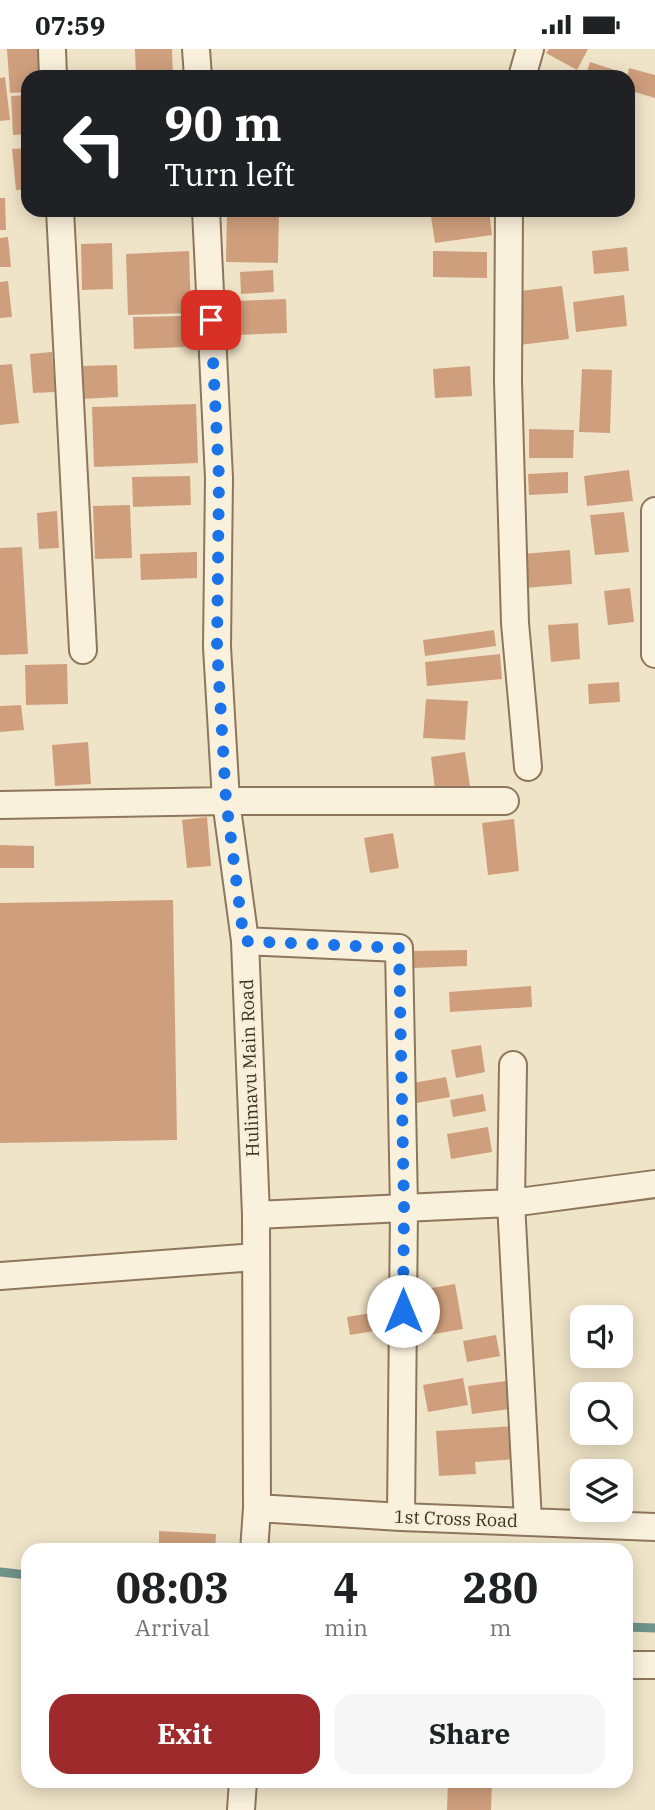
<!DOCTYPE html>
<html lang="en">
<head>
<meta charset="utf-8">
<style>
	:root { --surface:#fff; --page:#f6f6f6; --text:#202124; --muted:#757577; --accent:#9e2a2b }
	body { margin:0; font-family:"IBM Plex Serif",serif; background:var(--page); color:var(--text); height:100vh; display:flex; flex-direction:column; font-size:26px; white-space:nowrap }
	* { box-sizing:border-box; margin:0 }
	p { font-size:23px; color:var(--muted) }
	.icon { flex:none; width:38px; height:38px; fill:none; stroke:currentColor; stroke-width:2; stroke-linecap:round; stroke-linejoin:round }
	.map { position:relative; flex:1; overflow:hidden }
	.panel { position:absolute; left:21px; top:1494px; width:612px; height:245px; display:flex; flex-direction:column; background:var(--surface); border-radius:21px; box-shadow:0 4px 18px #0003 }
	.panel>* { flex:none }
	.banner { position:absolute; left:21px; top:21px; width:614px; height:147px; border-radius:21px; box-shadow:0 4px 18px #0003; background:#202124; color:#fff; overflow:hidden }
	.buttons { position:absolute; left:570px; top:1256px; display:grid; gap:14px }
	.buttons a { display:grid; place-items:center; width:63px; height:63px; border-radius:14px; background:var(--surface); box-shadow:0 4px 18px #0003; font-size:35px }
	.pin { position:absolute; display:grid; place-items:center; width:60px; height:60px; color:#fff; margin:-30px; border-radius:14px; box-shadow:0 4px 10px #0006 }
	.me { position:absolute; width:77px; margin:-38px; rotate:0deg; stroke-linejoin:round; filter:drop-shadow(0 0 5px #0008) }
	.turn { display:flex; align-items:center; gap:24px; height:147px; padding:0 28px; font-size:32px }
	.turn .icon { width:91px; height:91px; stroke-width:2.5 }
	.turn b { display:block; font-size:49px; line-height:60px }
	.eta { display:flex; justify-content:space-evenly; align-items:center; height:119px; text-align:center }
	.eta b { font-size:42px; font-weight:800; line-height:49px }
	.button { display:flex; gap:14px; margin-top:auto; padding:14px 28px }
	.button a { flex:1; height:80px; border-radius:21px; background:var(--accent); color:#fff; font-size:28px; font-weight:800; line-height:80px; text-align:center }
	.button a+a { background:var(--page); color:var(--text) }
	.status { display:flex; justify-content:space-between; align-items:center; height:49px; padding:0 35px; background:var(--surface); direction:ltr }
	.status svg { height:19px; fill:currentColor }
	.map>svg:first-child { display:block }
</style>
</head>
<body>
<div class="status"><b>07:59</b><svg viewBox="0 0 49 12"><path d="M0 12V9h3v3zM5 12V6h3v6zM10 12V3h3v9zM15 12V0h3v12zM26 1h20v11H26zM47 4h2v5h-2z"/></svg></div>
<div class="map">
<svg width="655" height="1761" viewBox="0 0 655 1761">
	<rect width="100%" height="100%" fill="#f0e4c8"/>
	<g fill="none" stroke-linecap="round" stroke-linejoin="round">
		<path stroke="#6f938a" stroke-width="9" d="M 0,1523 L 28,1526
			M 626,1578 L 655,1579"/>
	</g>
	<path fill="#cf9f7d" d="M 7,0 L 41,0 L 43,28 L 28,28 L 28,43 L 10,44 Z
		M 135,0 L 172,0 L 173,28 L 136,28 Z
		M 549,0 L 588,0 L 577,21 L 546,4 Z
		M 590,13 L 621,23 L 620,28 L 585,28 Z
		M 629,19 L 655,26 L 655,49 L 628,41 L 628,28 L 627,28 Z
		M 5,28 L 10,71 L 0,72 L 0,29 Z
		M 28,46 L 28,85 L 13,86 L 11,47 Z
		M 28,99 L 28,140 L 16,141 L 12,100 Z
		M 0,149 L 5,149 L 6,181 L 0,181 Z
		M 227,161 L 279,161 L 278,214 L 226,213 Z
		M 430,161 L 489,161 L 492,186 L 435,194 Z
		M 8,188 L 11,218 L 0,218 L 0,189 Z
		M 112,194 L 113,240 L 82,241 L 81,195 Z
		M 627,198 L 629,222 L 594,225 L 592,202 Z
		M 189,202 L 191,264 L 128,266 L 126,205 Z
		M 433,202 L 487,203 L 487,229 L 433,228 Z
		M 273,221 L 274,243 L 241,245 L 240,223 Z
		M 8,232 L 12,268 L 0,269 L 0,233 Z
		M 562,237 L 569,290 L 519,296 L 512,243 Z
		M 624,246 L 627,277 L 576,283 L 573,253 Z
		M 286,250 L 287,284 L 235,286 L 233,252 Z
		M 184,267 L 185,298 L 134,300 L 133,268 Z
		M 52,303 L 55,343 L 33,344 L 30,305 Z
		M 12,315 L 19,374 L 0,376 L 0,316 Z
		M 117,316 L 118,348 L 82,350 L 80,317 Z
		M 470,317 L 472,347 L 435,349 L 433,320 Z
		M 582,320 L 612,321 L 610,384 L 579,383 Z
		M 196,355 L 198,414 L 94,418 L 92,358 Z
		M 529,380 L 574,381 L 573,409 L 529,409 Z
		M 629,421 L 633,452 L 587,457 L 584,427 Z
		M 568,423 L 568,444 L 529,446 L 528,425 Z
		M 190,427 L 191,456 L 133,458 L 132,428 Z
		M 130,456 L 132,509 L 95,510 L 93,457 Z
		M 57,462 L 59,499 L 39,500 L 37,464 Z
		M 624,463 L 629,503 L 595,506 L 590,466 Z
		M 22,498 L 28,605 L 0,606 L 0,499 Z
		M 570,501 L 572,535 L 525,539 L 522,505 Z
		M 197,503 L 197,529 L 141,531 L 140,505 Z
		M 630,539 L 634,573 L 608,576 L 604,542 Z
		M 578,574 L 580,610 L 551,613 L 548,576 Z
		M 494,581 L 496,597 L 425,607 L 423,591 Z
		M 500,605 L 502,630 L 427,637 L 425,613 Z
		M 67,615 L 68,655 L 26,656 L 25,616 Z
		M 619,633 L 620,653 L 589,655 L 588,635 Z
		M 426,650 L 468,652 L 465,691 L 423,689 Z
		M 21,656 L 24,681 L 0,683 L 0,657 Z
		M 88,693 L 91,735 L 55,737 L 52,696 Z
		M 465,703 L 471,744 L 436,749 L 431,708 Z
		M 207,768 L 211,817 L 187,819 L 182,771 Z
		M 514,770 L 519,822 L 488,826 L 482,774 Z
		M 393,784 L 399,819 L 370,824 L 364,789 Z
		M 0,796 L 34,797 L 34,819 L 0,819 Z
		M 173,851 L 177,1091 L 0,1094 L 0,854 Z
		M 467,901 L 467,917 L 414,919 L 413,902 Z
		M 531,937 L 532,958 L 450,963 L 449,943 Z
		M 481,996 L 485,1023 L 456,1029 L 451,1001 Z
		M 446,1028 L 450,1048 L 411,1055 L 408,1035 Z
		M 483,1045 L 486,1062 L 453,1068 L 450,1051 Z
		M 488,1078 L 492,1103 L 451,1110 L 447,1085 Z
		M 455,1235 L 463,1280 L 428,1286 L 420,1241 Z
		M 377,1263 L 380,1281 L 350,1286 L 347,1268 Z
		M 496,1286 L 500,1307 L 467,1313 L 463,1292 Z
		M 463,1329 L 468,1356 L 428,1363 L 423,1336 Z
		M 506,1332 L 510,1360 L 472,1365 L 468,1337 Z
		M 513,1377 L 515,1410 L 475,1413 L 476,1425 L 439,1427 L 436,1382 Z
		M 159,1482 L 216,1485 L 215,1502 L 159,1502 Z
		M 448,1732 L 492,1732 L 491,1761 L 447,1761 Z"/>
	<g fill="none" stroke-linecap="round" stroke-linejoin="round">
		<defs>
			<path id="minor" d="M 52,0 L 53,28
				M 196,0 L 198,28
				M 522,28 L 530,0
				M 60,161 L 83,601
				M 206,161 L 219,429 L 217,598 L 226,752 L 245,892 L 256,1166 L 257,1459 L 254,1502
				M 509,161 L 508,332 L 515,574 L 528,718
				M 655,462 L 655,605
				M 0,756 L 226,752 L 505,752
				M 245,892 L 399,899 L 404,1159 L 401,1468
				M 513,1016 L 511,1154 L 528,1472
				M 256,1166 L 511,1154 L 655,1135
				M 0,1227 L 256,1208
				M 257,1459 L 401,1468 L 655,1478
				M 626,1616 L 655,1616
				M 241,1761 L 243,1732"/>
		</defs>
		<use href="#minor" stroke="#8d765c" stroke-width="30"/>
		<use href="#minor" stroke="#faf1dc" stroke-width="26"/>
	</g>
	<g fill="none" stroke-linecap="round" stroke-linejoin="round">
		<path stroke="#1a73e8" stroke-width="12" stroke-dasharray="0 21.6" d="M 211,271 L 219,429 L 217,598 L 226,751 L 244,892 L 399,899 L 404,1159 L 403,1262"/>
	</g>
	<g text-anchor="middle" stroke-width="5" stroke-linejoin="round" paint-order="stroke">
		<g font-size="18" fill="#3d2e20" stroke="#f7eed8">
			<text transform="translate(250 1019) rotate(-92)" y="6">Hulimavu Main Road</text>
			<text transform="translate(456 1470) rotate(2)" y="6">1st Cross Road</text>
		</g>
	</g>
</svg>
<div class="buttons">
<a><svg class="icon" aria-label="sound" viewBox="0 0 24 24"><path d="M4 9h4l5-4v14l-5-4H4zM17 9q2 3 0 6"/></svg></a>
<a><svg class="icon" aria-label="search" viewBox="0 0 24 24"><circle cx="10" cy="10" r="6"/><path d="M15 15l6 6"/></svg></a>
<a><svg class="icon" aria-label="layers" viewBox="0 0 24 24"><path d="M12 4l9 5-9 5-9-5zM3 14l9 5 9-5"/></svg></a>
</div>
<div class="pin" style="left:211px;top:271px;background:#d93025"><svg class="icon" aria-label="arrive" viewBox="0 0 24 24"><path d="M6 21V4h12l-3 4 3 4H6"/></svg></div>
<svg class="me" style="left:403px;top:1262px" viewBox="-20 -20 40 40"><circle r="19" fill="#fff"/><path d="M0-13L10 11 0 6-10 11z" fill="#1a73e8"/></svg>
<div class="banner">
<div class="turn"><svg class="icon" aria-label="left" viewBox="0 0 24 24"><path d="M17 20v-9H6M10 6l-5 5 5 5"/></svg><div><b>90 m</b>Turn left</div></div>
</div>
<section class="panel">
<div class="eta">
<div><b>08:03</b><p>Arrival</p></div>
<div><b>4</b><p>min</p></div>
<div><b>280</b><p>m</p></div>
</div>
<div class="button"><a>Exit</a><a>Share</a></div>
</section>
</div>
</body>
</html>
